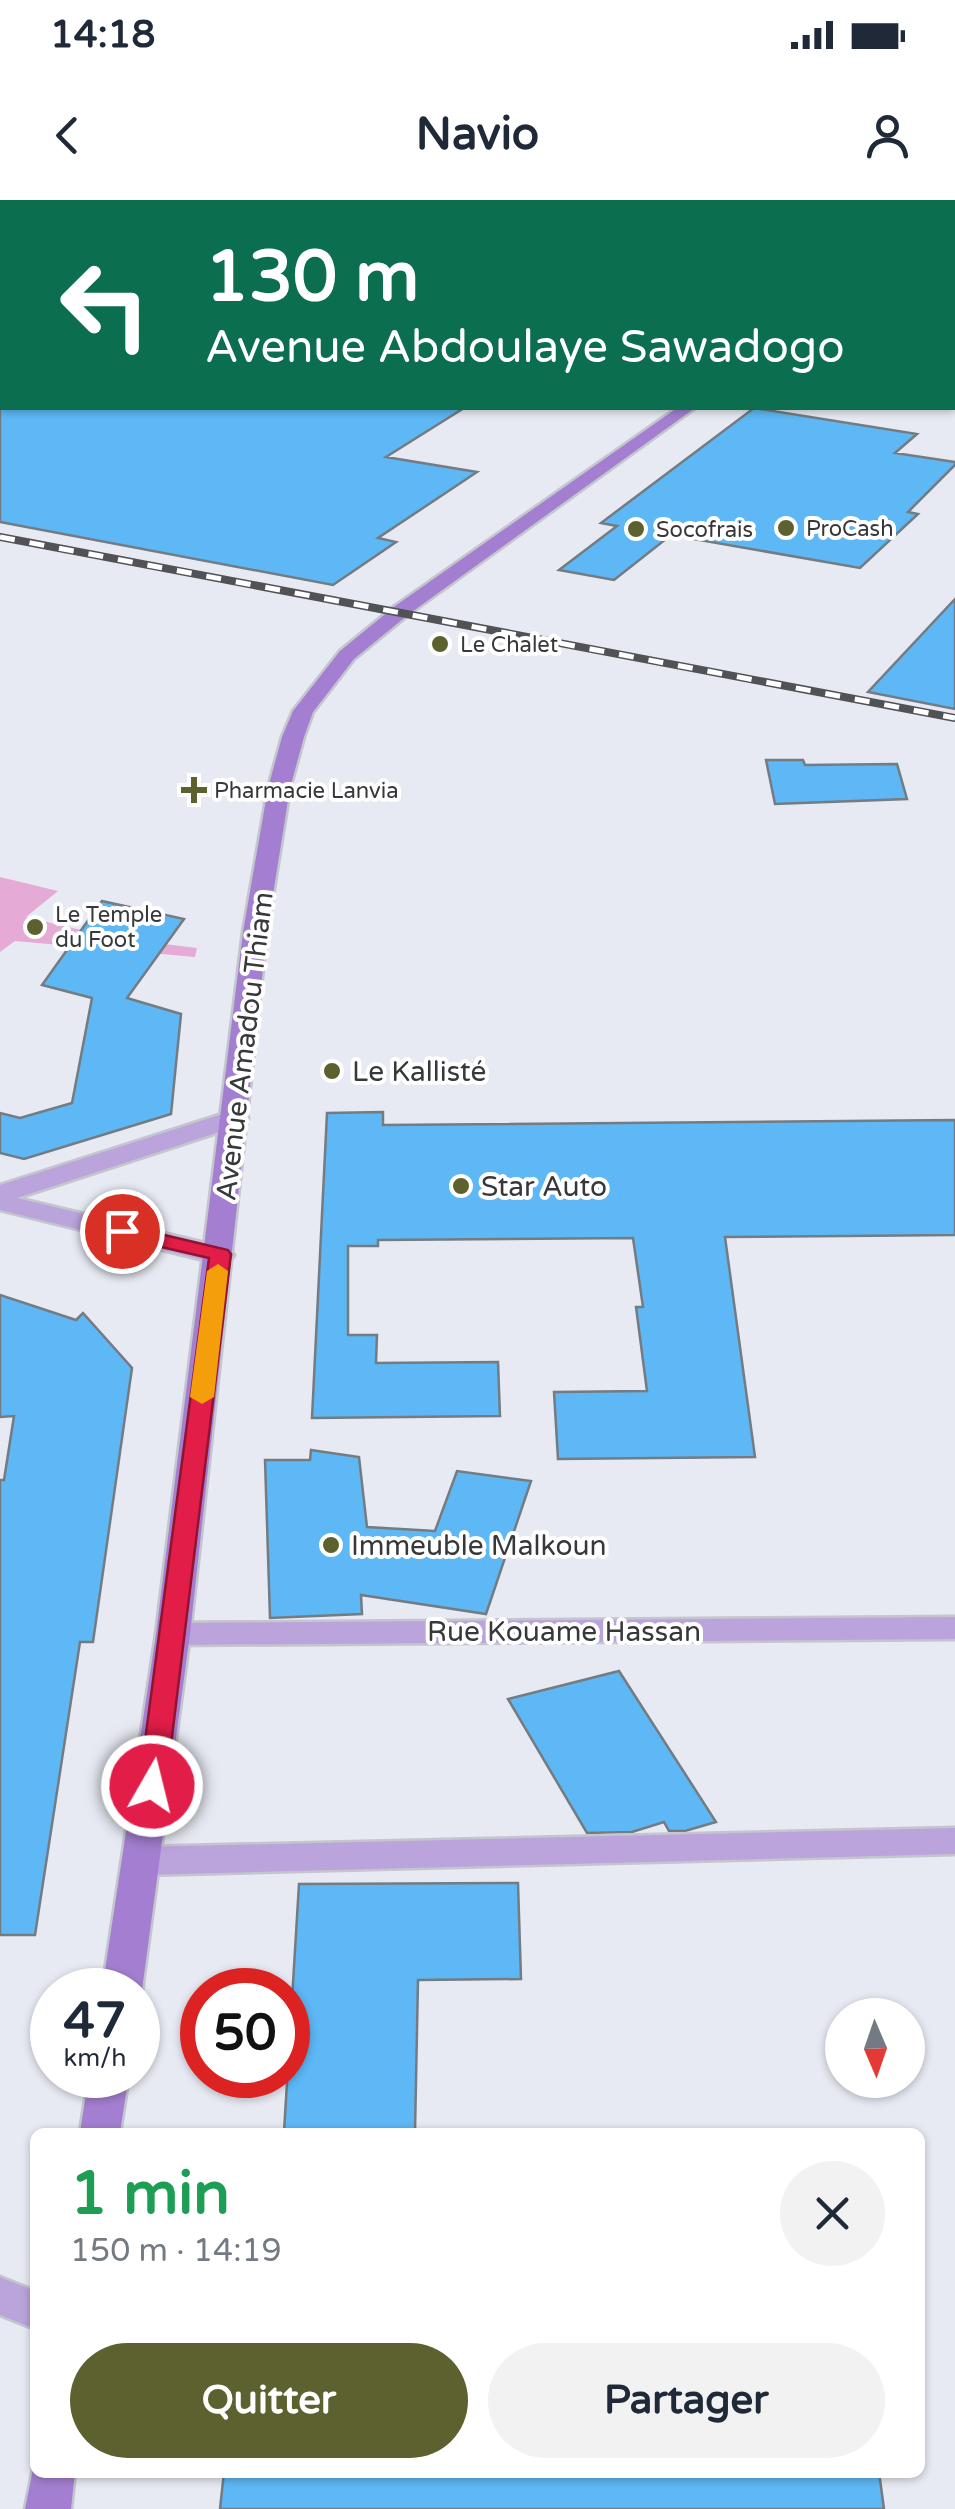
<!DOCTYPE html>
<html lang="fr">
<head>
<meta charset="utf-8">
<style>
	:root { --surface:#fff; --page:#f2f2f3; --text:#1f2937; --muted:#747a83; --accent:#5d612f }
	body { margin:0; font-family:"Varela Round",sans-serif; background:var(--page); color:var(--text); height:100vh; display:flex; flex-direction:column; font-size:38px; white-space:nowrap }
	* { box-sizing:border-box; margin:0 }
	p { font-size:32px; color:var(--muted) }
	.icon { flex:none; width:55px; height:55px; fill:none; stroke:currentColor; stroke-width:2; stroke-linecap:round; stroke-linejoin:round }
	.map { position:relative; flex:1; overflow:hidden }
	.side { position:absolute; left:30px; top:1928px; width:895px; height:350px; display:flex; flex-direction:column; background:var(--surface); border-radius:15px; box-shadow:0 2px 8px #0004 }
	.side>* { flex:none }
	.guide { position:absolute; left:0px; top:0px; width:955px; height:210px; box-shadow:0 2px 8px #0004; background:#0b6e4f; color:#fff; overflow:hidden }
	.needle { width:65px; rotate:178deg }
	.buttons { position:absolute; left:825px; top:1798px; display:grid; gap:20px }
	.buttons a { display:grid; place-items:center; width:100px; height:100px; border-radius:50%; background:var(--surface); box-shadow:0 2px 8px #0004; font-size:50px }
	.speed { position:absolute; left:30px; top:1768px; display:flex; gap:20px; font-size:50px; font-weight:700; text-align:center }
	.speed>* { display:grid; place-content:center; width:130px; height:130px; border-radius:50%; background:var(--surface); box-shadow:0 2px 8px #0004; line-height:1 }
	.speed small { font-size:25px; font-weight:400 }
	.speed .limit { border:15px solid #d22; background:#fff; color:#111 }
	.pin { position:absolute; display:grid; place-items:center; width:85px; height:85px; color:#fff; margin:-42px; border:5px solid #fff; border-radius:50%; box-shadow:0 2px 10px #0007 }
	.me { position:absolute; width:110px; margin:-55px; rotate:8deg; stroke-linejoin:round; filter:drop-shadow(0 0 8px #0008) }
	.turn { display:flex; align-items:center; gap:35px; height:210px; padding:0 40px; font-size:45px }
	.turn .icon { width:130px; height:130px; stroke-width:2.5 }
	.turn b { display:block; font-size:70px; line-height:85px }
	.round { display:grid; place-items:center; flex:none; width:105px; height:105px; border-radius:52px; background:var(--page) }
	.overview { display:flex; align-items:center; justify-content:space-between; height:170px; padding:0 40px }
	h1 { font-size:60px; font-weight:800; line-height:75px; color:#1e9e55 }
	.button { display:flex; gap:20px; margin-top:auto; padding:20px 40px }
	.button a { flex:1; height:115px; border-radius:60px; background:var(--accent); color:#fff; font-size:40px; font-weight:800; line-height:115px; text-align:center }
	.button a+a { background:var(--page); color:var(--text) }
	.status { display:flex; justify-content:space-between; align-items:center; height:70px; padding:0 50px; background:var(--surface); direction:ltr }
	.status svg { height:28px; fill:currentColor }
	header { display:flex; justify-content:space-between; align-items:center; height:130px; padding:0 40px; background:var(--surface); font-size:45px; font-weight:800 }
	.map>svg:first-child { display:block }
</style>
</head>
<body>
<div class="status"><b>14:18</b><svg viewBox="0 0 49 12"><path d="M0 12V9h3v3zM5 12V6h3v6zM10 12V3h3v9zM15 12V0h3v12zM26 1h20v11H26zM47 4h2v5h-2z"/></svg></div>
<header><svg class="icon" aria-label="back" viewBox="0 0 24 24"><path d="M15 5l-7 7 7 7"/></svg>Navio<svg class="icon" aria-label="person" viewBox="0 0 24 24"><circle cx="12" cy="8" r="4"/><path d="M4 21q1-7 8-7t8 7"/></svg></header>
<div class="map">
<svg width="955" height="2309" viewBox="0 0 955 2309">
	<rect width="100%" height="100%" fill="#e7eaf3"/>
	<path fill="#e5abd6" d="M 0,677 L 58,691 L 26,717 L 115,738 L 197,748 L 195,757 L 15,741 L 0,752 Z"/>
	<path fill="#5db8f5" stroke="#747b81" stroke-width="2.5" d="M 0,208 L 464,208 L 386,257 L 477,272 L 378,338 L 396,342 L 333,385 L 0,322 Z
		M 754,208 L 917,234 L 895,253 L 955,262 L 955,265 L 908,312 L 918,314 L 860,368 L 671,335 L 614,380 L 559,370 L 617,326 L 601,323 Z
		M 955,399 L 955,509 L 868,492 Z
		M 766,560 L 803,560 L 805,565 L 897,564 L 907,599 L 775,604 Z
		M 102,701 L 184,719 L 127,798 L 181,814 L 171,914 L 24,959 L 0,953 L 0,913 L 20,918 L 72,903 L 92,798 L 42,785 Z
		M 383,912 L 383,925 L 955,920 L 955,1035 L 725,1037 L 755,1257 L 558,1259 L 554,1192 L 647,1191 L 636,1107 L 643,1107 L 633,1038 L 378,1040 L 378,1046 L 348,1046 L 348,1135 L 377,1135 L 376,1163 L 498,1162 L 500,1216 L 312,1218 L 327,913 Z
		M 0,1095 L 76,1120 L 83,1113 L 132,1168 L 93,1442 L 80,1442 L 35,1735 L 0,1735 L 0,1280 L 4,1280 L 14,1216 L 0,1217 Z
		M 311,1250 L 359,1257 L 367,1327 L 435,1331 L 457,1271 L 531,1281 L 486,1414 L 361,1395 L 362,1414 L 270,1418 L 265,1260 L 310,1260 Z
		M 619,1471 L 716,1622 L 685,1631 L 669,1631 L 664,1622 L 632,1632 L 587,1633 L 508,1499 Z
		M 518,1683 L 521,1779 L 418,1780 L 415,1932 L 284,1932 L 299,1684 Z
		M 224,2272 L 879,2272 L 884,2309 L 220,2309 Z"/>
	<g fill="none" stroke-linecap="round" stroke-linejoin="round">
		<defs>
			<path id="street" d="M 235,910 L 248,918 L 244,924 L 17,998 L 230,1049 L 234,1055 L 230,1061 L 220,1064 L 0,1010 L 0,985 Z
				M 955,1417 L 955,1439 L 173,1445 L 161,1442 L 156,1434 L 161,1426 L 173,1423 Z
				M 955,1628 L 955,1654 L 142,1675 L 129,1671 L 123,1661 L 129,1651 L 142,1647 Z
				M 0,2077 L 35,2091 L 35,2129 L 0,2115 Z"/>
			<path id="secondary" d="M 732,0 L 748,0 L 750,2 L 734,2 Z
				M 0,43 L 2,43 L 2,51 L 0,51 Z
				M 952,60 L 955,60 L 955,69 L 952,69 Z
				M 952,96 L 955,96 L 955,105 L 952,105 Z
				M 677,208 L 695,208 L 409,414 L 354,459 L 313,512 L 304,537 L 290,588 L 267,732 L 190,1434 L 142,1790 L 138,1798 L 138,1790 L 102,1790 L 156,1434 L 243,732 L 268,588 L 282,537 L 293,511 L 340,451 L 395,406 Z
				M 89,1875 L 129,1875 L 120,1932 L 80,1932 Z
				M 35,2259 L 35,2272 L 75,2272 L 71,2309 L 25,2309 Z"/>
		</defs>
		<use href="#street" stroke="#c4c6ce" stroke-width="5"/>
		<use href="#secondary" stroke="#c4c6ce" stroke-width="5"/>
		<use href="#street" fill="#bba3db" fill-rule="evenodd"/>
		<use href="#secondary" fill="#a47fd1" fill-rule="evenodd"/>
		<defs>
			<path id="rail" d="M 0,337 L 955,518"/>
		</defs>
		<use href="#rail" stroke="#515256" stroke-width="8"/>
		<use href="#rail" stroke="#fff" stroke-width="5" stroke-dasharray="15" stroke-linecap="butt"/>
	</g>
	<path fill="#e11d48" stroke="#92132f" stroke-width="2.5" d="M 122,1025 L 228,1050 L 231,1054 L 166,1586 L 152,1595 L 139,1586 L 209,1058 L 114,1036 L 114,1027 Z"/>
	<path fill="#f59e0b" d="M 218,1064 L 228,1071 L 214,1197 L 202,1204 L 190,1197 L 207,1071 Z"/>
	<g fill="#5d612f" stroke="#fff" stroke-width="4">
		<circle cx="786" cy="328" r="10"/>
		<circle cx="636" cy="329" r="10"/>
		<circle cx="440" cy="444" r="10"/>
		<path d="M189 575h10v10h10v10h-10v10h-10v-10h-10v-10h10z"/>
		<circle cx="35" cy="727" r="10"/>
		<circle cx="332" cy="871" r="10"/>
		<circle cx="461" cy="986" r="10"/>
		<circle cx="331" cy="1345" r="10"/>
	</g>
	<g text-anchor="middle" stroke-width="8" stroke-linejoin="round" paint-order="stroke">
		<g font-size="22" fill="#37383b" stroke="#fff" text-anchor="start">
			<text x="806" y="336">ProCash</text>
			<text x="656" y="337">Socofrais</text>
			<text x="460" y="452">Le Chalet</text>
			<text x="214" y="598">Pharmacie Lanvia</text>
			<text x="55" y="722">Le Temple<tspan x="55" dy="25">du Foot</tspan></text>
		</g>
		<g font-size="28" fill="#37383b" stroke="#fff">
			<text transform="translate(244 846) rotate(-83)" y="10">Avenue Amadou Thiam</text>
			<text x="564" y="1441">Rue Kouame Hassan</text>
		</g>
		<g font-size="28" fill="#37383b" stroke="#fff" text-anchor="start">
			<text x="352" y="881">Le Kallisté</text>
			<text x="481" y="996">Star Auto</text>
			<text x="351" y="1355">Immeuble Malkoun</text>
		</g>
	</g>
</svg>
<div class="buttons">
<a><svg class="needle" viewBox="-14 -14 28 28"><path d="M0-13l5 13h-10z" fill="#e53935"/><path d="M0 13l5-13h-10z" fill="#747a83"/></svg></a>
</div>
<div class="speed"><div>47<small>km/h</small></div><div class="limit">50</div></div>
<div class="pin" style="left:122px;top:1031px;background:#d93025"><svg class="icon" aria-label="arrive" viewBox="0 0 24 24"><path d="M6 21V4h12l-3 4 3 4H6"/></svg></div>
<svg class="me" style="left:152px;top:1586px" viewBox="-20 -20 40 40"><circle r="17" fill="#e11d48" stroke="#fff" stroke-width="3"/><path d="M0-11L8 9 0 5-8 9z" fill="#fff"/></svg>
<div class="guide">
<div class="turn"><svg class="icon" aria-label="left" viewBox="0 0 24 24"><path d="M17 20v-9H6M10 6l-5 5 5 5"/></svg><div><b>130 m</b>Avenue Abdoulaye Sawadogo</div></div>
</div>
<section class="side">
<div class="overview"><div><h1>1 min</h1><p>150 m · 14:19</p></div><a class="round"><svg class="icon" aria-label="close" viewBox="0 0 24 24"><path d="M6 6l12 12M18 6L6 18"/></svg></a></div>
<div class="button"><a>Quitter</a><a>Partager</a></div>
</section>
</div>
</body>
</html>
